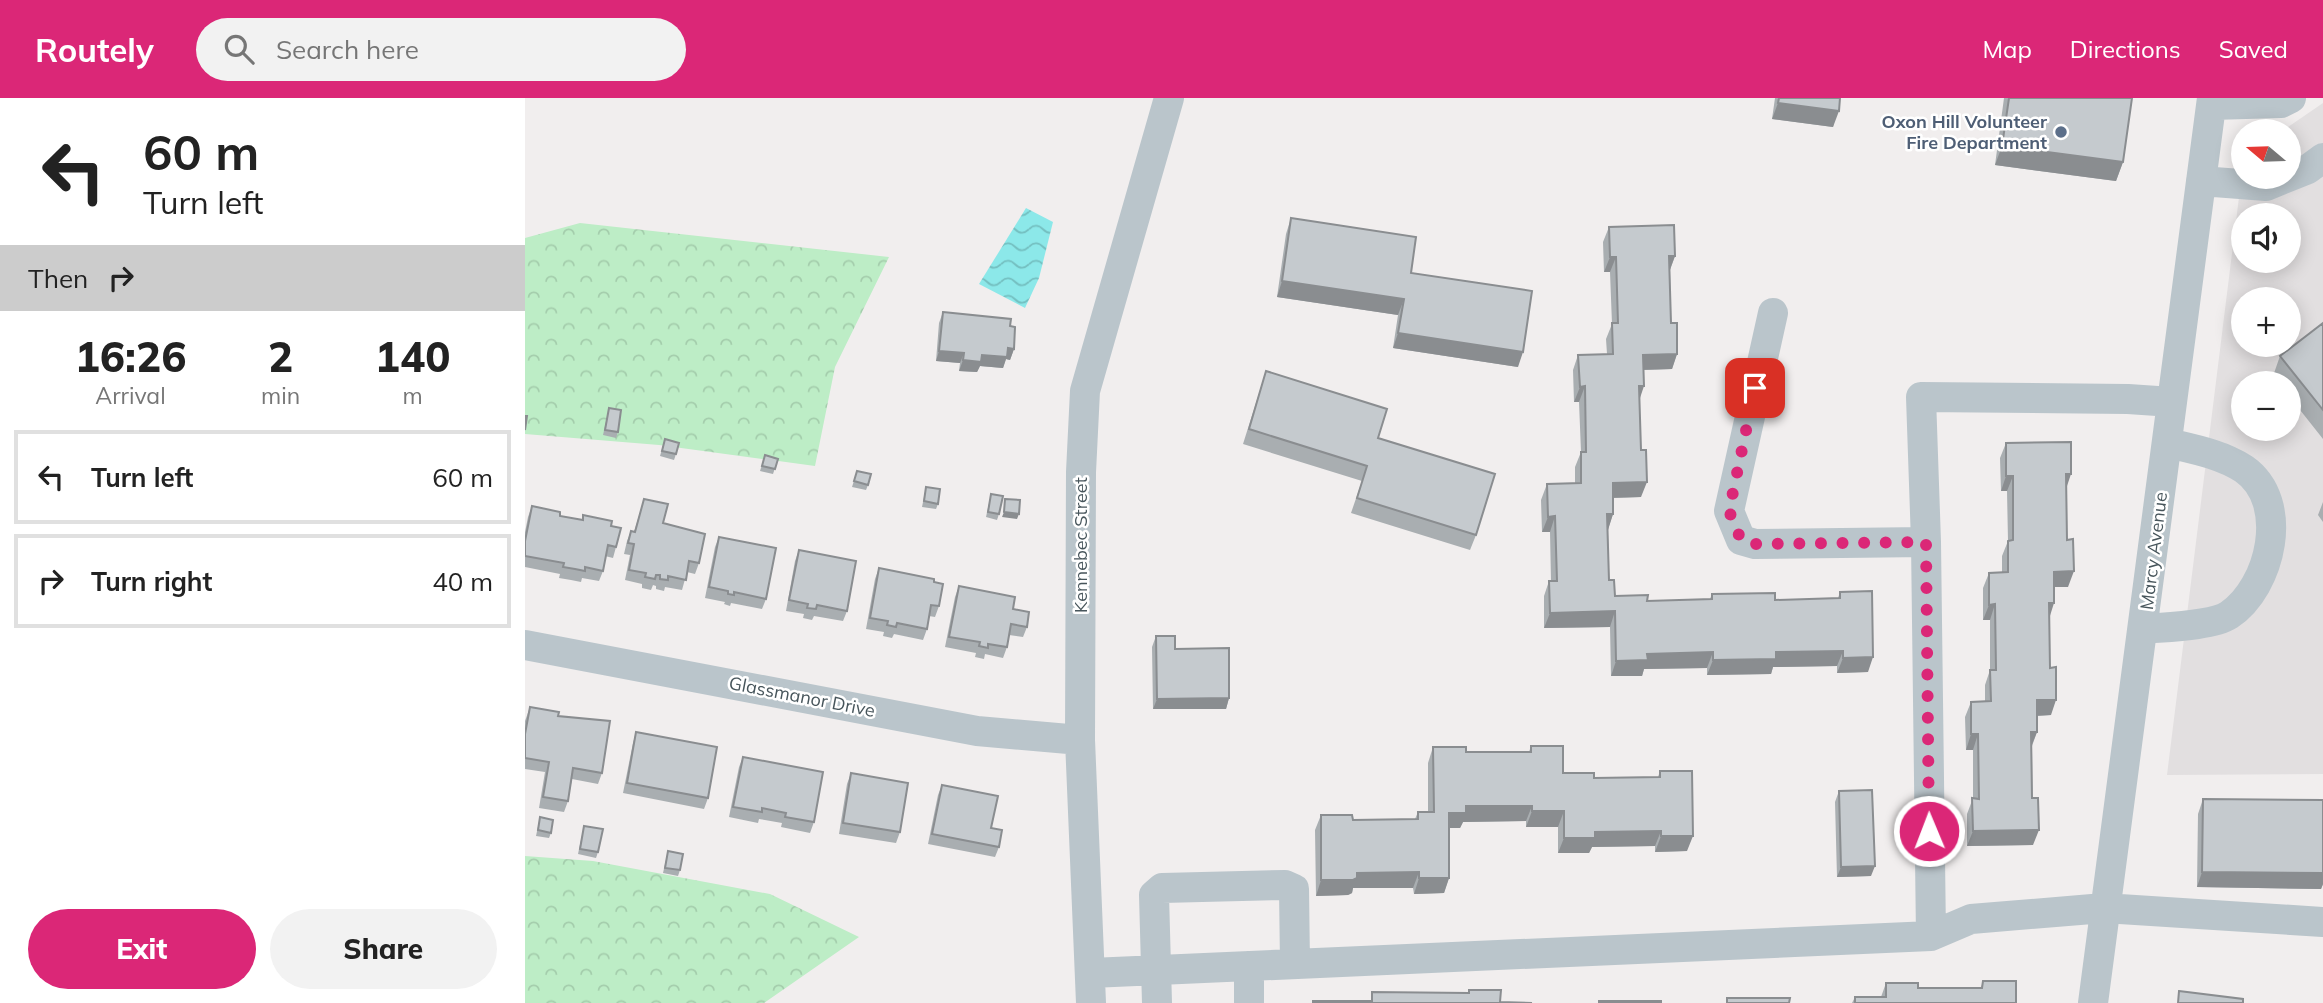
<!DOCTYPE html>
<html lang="en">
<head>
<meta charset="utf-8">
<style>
	:root { --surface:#fff; --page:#f2f2f2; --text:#222; --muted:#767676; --line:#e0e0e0; --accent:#db2777 }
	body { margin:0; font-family:Mulish,sans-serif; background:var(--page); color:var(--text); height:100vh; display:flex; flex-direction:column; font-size:26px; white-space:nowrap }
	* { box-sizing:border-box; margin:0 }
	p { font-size:23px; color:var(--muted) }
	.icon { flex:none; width:38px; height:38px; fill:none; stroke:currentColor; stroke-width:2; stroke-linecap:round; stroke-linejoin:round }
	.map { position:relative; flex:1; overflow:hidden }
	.side { display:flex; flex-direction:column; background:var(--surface); width:525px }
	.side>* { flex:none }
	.hud { background:#fff; color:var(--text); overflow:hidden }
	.needle { width:46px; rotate:289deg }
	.buttons { position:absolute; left:1706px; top:21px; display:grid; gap:14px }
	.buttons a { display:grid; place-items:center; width:70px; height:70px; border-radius:50%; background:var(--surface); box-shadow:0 4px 18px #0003; font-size:35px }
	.pin { position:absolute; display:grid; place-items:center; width:60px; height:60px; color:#fff; margin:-30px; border-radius:14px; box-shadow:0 4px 10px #0006 }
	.me { position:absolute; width:77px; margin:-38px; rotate:359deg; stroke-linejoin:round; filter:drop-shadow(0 0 5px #0008) }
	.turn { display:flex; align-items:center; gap:24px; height:147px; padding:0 28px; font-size:32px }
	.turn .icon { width:91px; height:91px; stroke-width:2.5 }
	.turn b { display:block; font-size:49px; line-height:60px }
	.then { display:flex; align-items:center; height:66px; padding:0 28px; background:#0003; gap:14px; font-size:26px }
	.eta { display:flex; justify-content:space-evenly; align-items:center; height:119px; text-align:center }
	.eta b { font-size:42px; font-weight:800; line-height:49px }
	.cta { display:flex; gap:14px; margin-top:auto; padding:14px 28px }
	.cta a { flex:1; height:80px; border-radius:42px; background:var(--accent); color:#fff; font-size:28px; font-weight:800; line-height:80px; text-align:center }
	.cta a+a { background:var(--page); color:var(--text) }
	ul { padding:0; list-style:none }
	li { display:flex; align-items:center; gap:21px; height:94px; margin:0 14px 10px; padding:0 14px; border:4px solid var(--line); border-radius:0px }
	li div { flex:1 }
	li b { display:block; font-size:26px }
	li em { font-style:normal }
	header { display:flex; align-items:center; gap:42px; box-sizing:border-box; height:98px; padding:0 35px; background:var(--accent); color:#fff }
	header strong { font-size:33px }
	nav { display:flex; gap:38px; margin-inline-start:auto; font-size:24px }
	.search { width:490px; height:63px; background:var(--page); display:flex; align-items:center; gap:18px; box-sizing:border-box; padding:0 24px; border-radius:38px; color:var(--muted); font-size:26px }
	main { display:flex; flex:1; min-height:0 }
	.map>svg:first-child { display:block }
</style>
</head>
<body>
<header>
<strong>Routely</strong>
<div class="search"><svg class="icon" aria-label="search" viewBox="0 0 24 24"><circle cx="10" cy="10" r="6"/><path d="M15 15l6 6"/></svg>Search here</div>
<nav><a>Map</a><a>Directions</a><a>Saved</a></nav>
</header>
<main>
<section class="side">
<div class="hud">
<div class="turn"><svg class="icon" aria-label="left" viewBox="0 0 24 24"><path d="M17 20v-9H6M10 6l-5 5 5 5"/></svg><div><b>60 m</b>Turn left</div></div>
<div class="then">Then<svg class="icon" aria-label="right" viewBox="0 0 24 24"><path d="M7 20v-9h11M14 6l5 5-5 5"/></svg></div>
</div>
<div class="eta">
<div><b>16:26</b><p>Arrival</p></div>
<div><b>2</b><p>min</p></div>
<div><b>140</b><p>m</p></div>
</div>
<ul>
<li><svg class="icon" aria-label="left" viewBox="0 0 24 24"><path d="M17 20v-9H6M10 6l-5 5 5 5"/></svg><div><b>Turn left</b></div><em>60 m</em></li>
<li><svg class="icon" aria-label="right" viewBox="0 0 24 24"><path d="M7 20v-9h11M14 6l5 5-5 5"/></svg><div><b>Turn right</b></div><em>40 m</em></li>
</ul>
<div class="cta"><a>Exit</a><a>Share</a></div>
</section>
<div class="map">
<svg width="1798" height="905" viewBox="0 0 1798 905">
	<defs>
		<pattern id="forest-crowns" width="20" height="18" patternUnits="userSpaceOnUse" patternTransform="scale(1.75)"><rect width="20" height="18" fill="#bdedc6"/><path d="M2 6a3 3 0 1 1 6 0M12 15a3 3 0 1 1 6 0" fill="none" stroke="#a4cdac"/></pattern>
		<pattern id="water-waves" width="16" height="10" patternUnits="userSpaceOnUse" patternTransform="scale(1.75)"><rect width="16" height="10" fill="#8ce8e9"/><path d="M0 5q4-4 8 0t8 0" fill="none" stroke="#74bfc0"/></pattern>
	</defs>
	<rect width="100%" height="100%" fill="#f1eeee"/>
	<path fill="#e2dfe0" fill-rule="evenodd" d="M 1798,5 L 1798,676 L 1642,677 L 1718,67 L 1718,79 L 1764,79 L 1764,33 L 1743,33 L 1763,29 ZM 1718,117 L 1764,117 L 1764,163 L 1718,163 ZM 1718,201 L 1764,201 L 1764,247 L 1718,247 ZM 1718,285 L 1764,285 L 1764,331 L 1718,331 Z"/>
	<path fill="url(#forest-crowns)" d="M 55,125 L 364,159 L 310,269 L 290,368 L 134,347 L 0,336 L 0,140 Z
		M 0,758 L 68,763 L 245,796 L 334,839 L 239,905 L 0,905 Z"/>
	<path fill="url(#water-waves)" d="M 501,110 L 528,124 L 514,180 L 500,210 L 454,186 Z"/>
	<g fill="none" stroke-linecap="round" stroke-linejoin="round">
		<path stroke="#bac5cb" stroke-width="30" d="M 1686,7 L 1756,5 L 1766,0
			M 1676,83 L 1741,88 L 1783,71 L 1798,60
			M 1248,215 L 1204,413 L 1216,442 L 1230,446 L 1401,444
			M 1619,531 C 1639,529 1687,528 1704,517 C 1746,489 1766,404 1719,371 C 1696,356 1668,351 1643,345
			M 0,547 L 452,633 L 555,642
			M 1406,838 L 1401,444 L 1396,299 L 1603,301 L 1647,304
			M 724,868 L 724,905
			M 566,875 L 1406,838 L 1446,821 L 1579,810 L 1798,824
			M 566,905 L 555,642 L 556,374 L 560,293 L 644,0
			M 632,905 L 629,797 L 637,790 L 760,787 L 769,791 L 770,866
			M 1568,905 L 1687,0"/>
	</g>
	<path fill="#a9aeb1" d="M 1250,0 L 1315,0 L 1308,29 L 1247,21 Z
		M 1479,0 L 1607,0 L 1598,64 L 1591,83 L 1470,67 Z
		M 766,120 L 886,175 L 993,269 L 868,250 L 873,217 L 752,199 L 761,136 Z
		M 1084,129 L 1150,158 L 1145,172 L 1146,225 L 1152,256 L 1147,271 L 1119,272 L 1114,301 L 1116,399 L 1088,400 L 1088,416 L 1083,431 L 1084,482 L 1090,498 L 1122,503 L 1185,501 L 1187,496 L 1250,502 L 1313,500 L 1315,494 L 1343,574 L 1312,575 L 1312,568 L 1248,569 L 1246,576 L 1182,577 L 1182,570 L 1119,571 L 1117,578 L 1086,578 L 1085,529 L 1019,530 L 1019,498 L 1024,483 L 1026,483 L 1025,434 L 1017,434 L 1016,402 L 1022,386 L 1050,385 L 1050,369 L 1056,354 L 1054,304 L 1049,304 L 1048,272 L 1053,257 L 1082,256 L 1081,241 L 1087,226 L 1085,174 L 1079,174 L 1078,144 Z
		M 418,214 L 485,228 L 489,251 L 485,262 L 481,261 L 478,270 L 455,268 L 452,274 L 434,273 L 435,265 L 411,263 L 414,225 Z
		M 1798,225 L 1798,341 L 1764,298 L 1764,285 L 1754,285 L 1748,278 L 1755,258 Z
		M 741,273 L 853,340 L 951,437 L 945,452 L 826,415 L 837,383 L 718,346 Z
		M 84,310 L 93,334 L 91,340 L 78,337 Z
		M 140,341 L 151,356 L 149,362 L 135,358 Z
		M 1481,345 L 1541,391 L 1543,489 L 1529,489 L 1524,519 L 1526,617 L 1512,618 L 1512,634 L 1507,648 L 1508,747 L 1442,748 L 1442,716 L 1448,700 L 1448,652 L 1441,652 L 1440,619 L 1446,604 L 1460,604 L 1460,587 L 1465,572 L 1465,522 L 1458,522 L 1458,490 L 1464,475 L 1477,474 L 1477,458 L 1483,443 L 1482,393 L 1476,393 L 1475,360 Z
		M 240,357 L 253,361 L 248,376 L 235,373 Z
		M 332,373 L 343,387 L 341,392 L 327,389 Z
		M 401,389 L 413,406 L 411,411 L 397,409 Z
		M 466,396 L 474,416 L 472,422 L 461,419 Z
		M 119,401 L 138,425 L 174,465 L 170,476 L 162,474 L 157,492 L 140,489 L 139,493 L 131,491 L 131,488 L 128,487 L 126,492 L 117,490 L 117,486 L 100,482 L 105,457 L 99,456 L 102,443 L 106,433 L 109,434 Z
		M 1798,404 L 1798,424 L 1793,417 Z
		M 7,408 L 35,418 L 57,422 L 58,417 L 86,428 L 91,449 L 88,460 L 80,458 L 78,473 L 74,483 L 57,480 L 56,484 L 46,482 L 34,480 L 35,476 L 0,469 L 0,434 L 3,419 Z
		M 194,439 L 241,501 L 237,511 L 206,505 L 205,508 L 199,506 L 200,504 L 180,500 L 190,449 Z
		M 274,452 L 322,513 L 318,523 L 289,518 L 287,522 L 278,520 L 279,516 L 261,513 L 270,463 Z
		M 354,470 L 409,484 L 414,508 L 410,519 L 404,518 L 402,531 L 398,542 L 369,536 L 367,540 L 358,538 L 359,534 L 341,531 L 350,481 Z
		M 434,488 L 488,511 L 502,529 L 498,539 L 484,537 L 482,549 L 478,560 L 460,556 L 459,561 L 450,559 L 451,555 L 420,549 L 430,499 Z
		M 631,538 L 704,600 L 701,611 L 628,611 L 627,549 Z
		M 5,609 L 33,618 L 77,675 L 73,686 L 47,681 L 43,703 L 39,714 L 14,710 L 20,674 L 0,671 L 0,623 Z
		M 111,634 L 183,700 L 179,711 L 98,695 L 108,645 Z
		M 1006,648 L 1038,675 L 1069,680 L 1133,679 L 1135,673 L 1162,753 L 1130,754 L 1130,748 L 1067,749 L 1064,755 L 1033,755 L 1033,729 L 1001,729 L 1001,723 L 938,724 L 935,730 L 924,730 L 924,780 L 919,795 L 889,796 L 888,790 L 828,790 L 827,795 L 823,797 L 791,798 L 790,732 L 796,717 L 828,722 L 890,721 L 893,714 L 903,714 L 903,665 L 908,649 L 941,654 L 1004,654 Z
		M 218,659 L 289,724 L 285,735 L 256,729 L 257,725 L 234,721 L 233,725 L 204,719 L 214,669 Z
		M 326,675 L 375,734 L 371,745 L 314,736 L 322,686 Z
		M 417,687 L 466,730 L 474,749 L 470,759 L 403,746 L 413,697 Z
		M 1314,693 L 1346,778 L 1312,779 L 1310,704 Z
		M 1678,701 L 1798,702 L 1798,786 L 1796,791 L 1672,789 L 1673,716 Z
		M 15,719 L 26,735 L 24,740 L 11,738 Z
		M 59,728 L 73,754 L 71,760 L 53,756 Z
		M 143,753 L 155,772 L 153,778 L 138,775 Z
		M 1458,883 L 1491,905 L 1327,905 L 1330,899 L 1356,899 L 1361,885 L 1393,890 L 1456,890 Z"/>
	<path fill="#8a8d90" d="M 1253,5 L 1314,13 L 1308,29 L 1247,21 Z
		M 1477,48 L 1598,64 L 1591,83 L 1470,67 Z
		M 1144,158 L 1150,158 L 1144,174 Z
		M 1085,159 L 1091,159 L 1085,174 L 1079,174 Z
		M 757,183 L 879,201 L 873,217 L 752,199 Z
		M 873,235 L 998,254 L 993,269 L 868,250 Z
		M 483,250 L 489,251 L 485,262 L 481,261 L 478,270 L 455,268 L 452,274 L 434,273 L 438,262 Z
		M 414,253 L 439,255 L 435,265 L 411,263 Z
		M 1152,256 L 1147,271 L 1113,272 L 1118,257 Z
		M 1060,288 L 1054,304 L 1049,304 L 1055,289 Z
		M 1114,288 L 1119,288 L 1114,303 Z
		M 1541,376 L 1546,376 L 1541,391 Z
		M 1481,378 L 1488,378 L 1482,393 L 1476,393 Z
		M 1122,384 L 1116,399 L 1082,400 L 1088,385 Z
		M 479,414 L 494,416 L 492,421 L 477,419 Z
		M 1082,416 L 1088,416 L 1083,432 Z
		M 1030,418 L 1025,434 L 1017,434 L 1023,419 Z
		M 1549,473 L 1543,489 L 1523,489 L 1529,474 Z
		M 1524,505 L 1529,505 L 1524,521 Z
		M 1470,506 L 1465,522 L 1458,522 L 1464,507 Z
		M 1090,513 L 1085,529 L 1019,530 L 1025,515 Z
		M 1318,553 L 1312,568 L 1248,569 L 1246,576 L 1182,577 L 1188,562 L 1251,554 Z
		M 1188,554 L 1182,570 L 1119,571 L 1117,578 L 1086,578 L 1091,563 L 1122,556 Z
		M 1348,559 L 1343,574 L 1312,575 L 1318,560 Z
		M 704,600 L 701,611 L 628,611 L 632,601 Z
		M 1512,602 L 1531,602 L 1526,617 L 1506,618 Z
		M 1506,634 L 1512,634 L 1506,649 Z
		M 1446,636 L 1453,636 L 1448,652 L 1441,652 Z
		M 941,708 L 1007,708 L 1001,723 L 938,724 L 935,730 L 918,730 L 924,715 Z
		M 1007,713 L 1039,713 L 1033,729 L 1001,729 Z
		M 1514,732 L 1508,747 L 1442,748 L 1448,733 Z
		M 1136,733 L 1130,748 L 1067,749 L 1064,755 L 1033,755 L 1039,740 L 1070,734 Z
		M 1136,738 L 1168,738 L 1162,753 L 1130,754 Z
		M 1350,768 L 1346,778 L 1312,779 L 1316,769 Z
		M 894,774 L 888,790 L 828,790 L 827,795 L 823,797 L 791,798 L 796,782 L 832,775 Z
		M 1677,774 L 1798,775 L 1798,786 L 1796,791 L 1672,789 Z
		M 894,780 L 924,780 L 919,795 L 889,796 Z"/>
	<path fill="#c5cace" stroke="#8a8d90" stroke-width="2" d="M 1254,0 L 1315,0 L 1314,13 L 1253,5 Z
		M 1484,0 L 1607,0 L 1598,64 L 1477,48 Z
		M 766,120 L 891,139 L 886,175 L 1007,193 L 998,254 L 873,235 L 879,201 L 757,183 Z
		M 1149,127 L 1150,158 L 1144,158 L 1146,225 L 1152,225 L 1152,256 L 1118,257 L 1119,288 L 1114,288 L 1116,352 L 1121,352 L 1122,384 L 1088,385 L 1088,416 L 1082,416 L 1084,482 L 1089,482 L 1090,498 L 1123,497 L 1122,503 L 1187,501 L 1187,496 L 1250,495 L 1250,502 L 1315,500 L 1315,494 L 1347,493 L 1348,559 L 1318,560 L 1318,553 L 1251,554 L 1251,561 L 1188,562 L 1188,554 L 1122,556 L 1123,562 L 1091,563 L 1090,513 L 1025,515 L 1024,483 L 1032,483 L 1030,418 L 1023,419 L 1022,386 L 1056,385 L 1056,354 L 1061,354 L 1060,288 L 1055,289 L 1053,257 L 1088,256 L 1087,225 L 1093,225 L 1091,159 L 1085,159 L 1084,129 Z
		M 418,214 L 486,221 L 485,228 L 490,229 L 489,251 L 483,250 L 482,259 L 457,257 L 456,264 L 438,262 L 439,255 L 414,253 Z
		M 1798,225 L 1798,312 L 1755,258 Z
		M 741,273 L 862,311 L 853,340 L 970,376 L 951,437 L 832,400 L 842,368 L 724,331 Z
		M 84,310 L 96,312 L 93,334 L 80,332 Z
		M 0,318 L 2,318 L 0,332 Z
		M 140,341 L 154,345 L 151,356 L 137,353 Z
		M 1546,344 L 1546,376 L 1541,376 L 1542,442 L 1548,441 L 1549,473 L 1529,474 L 1529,505 L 1524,505 L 1525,570 L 1531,569 L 1531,602 L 1512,602 L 1512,634 L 1506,634 L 1507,700 L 1513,700 L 1514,732 L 1448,733 L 1447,700 L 1454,701 L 1453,636 L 1446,636 L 1446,604 L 1466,603 L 1465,572 L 1471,572 L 1470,506 L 1464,507 L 1464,475 L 1483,474 L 1483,443 L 1488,442 L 1488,378 L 1481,378 L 1481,345 Z
		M 240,357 L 253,361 L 250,371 L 237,368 Z
		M 332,373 L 346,376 L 343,387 L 329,383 Z
		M 401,389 L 415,391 L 413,406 L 399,403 Z
		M 466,396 L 478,398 L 474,416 L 463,414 Z
		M 119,401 L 143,406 L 138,425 L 180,436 L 174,465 L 164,463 L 161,482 L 143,478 L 143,482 L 135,481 L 135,477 L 131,477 L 130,481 L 120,479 L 121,475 L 104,472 L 109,446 L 103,445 L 106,433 L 110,434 Z
		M 480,401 L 495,402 L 494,416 L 479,414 Z
		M 7,408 L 35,414 L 35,418 L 58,422 L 58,417 L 87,423 L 86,428 L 96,430 L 91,449 L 83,447 L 78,473 L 60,469 L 60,473 L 50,471 L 38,469 L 39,465 L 0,458 L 0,443 Z
		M 194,439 L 251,450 L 241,501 L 209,494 L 209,497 L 203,496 L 203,493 L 184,489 Z
		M 274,452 L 331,463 L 322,513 L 292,507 L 291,511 L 282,510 L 283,506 L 264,502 Z
		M 354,470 L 409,481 L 409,484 L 418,486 L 414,508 L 406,507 L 402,531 L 372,525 L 371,529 L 362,527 L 363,523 L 345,520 Z
		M 434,488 L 490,499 L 488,511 L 504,514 L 502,529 L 486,526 L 482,549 L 463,546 L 463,550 L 454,548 L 455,544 L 424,539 Z
		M 631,538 L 650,538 L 650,551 L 704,550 L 704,600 L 632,601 Z
		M 5,609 L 34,614 L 33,618 L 85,623 L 77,675 L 48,670 L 43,703 L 18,699 L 24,664 L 0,660 L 0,636 Z
		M 111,634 L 192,649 L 183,700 L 102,685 Z
		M 1006,648 L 1038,648 L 1038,675 L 1069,675 L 1069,680 L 1135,679 L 1135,673 L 1167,673 L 1168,738 L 1136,738 L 1136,733 L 1070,734 L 1070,740 L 1039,740 L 1039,713 L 1007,713 L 1007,708 L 941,708 L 941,715 L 924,715 L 924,780 L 894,780 L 894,774 L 832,775 L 832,780 L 828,782 L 796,782 L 796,717 L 827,717 L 828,722 L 893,721 L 893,714 L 909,714 L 908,649 L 941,649 L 941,654 L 1006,654 Z
		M 218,659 L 298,674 L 289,724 L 260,719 L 261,715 L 237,710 L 237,714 L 208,709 Z
		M 326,675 L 383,685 L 375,734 L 318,725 Z
		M 417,687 L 473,698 L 466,730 L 477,732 L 474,749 L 407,736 Z
		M 1347,692 L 1350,768 L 1316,769 L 1314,693 Z
		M 1678,701 L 1798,702 L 1798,775 L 1677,774 Z
		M 15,719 L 28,722 L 26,735 L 13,732 Z
		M 59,728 L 78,731 L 73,754 L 55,751 Z
		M 143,753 L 158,756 L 155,772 L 140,770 Z
		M 1458,883 L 1491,883 L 1491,905 L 1330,905 L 1330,899 L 1361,899 L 1361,885 L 1393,885 L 1393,890 L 1457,890 Z
		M 944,892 L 976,892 L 975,904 L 1007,905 L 847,905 L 847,894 L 944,895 Z
		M 1654,893 L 1718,901 L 1718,905 L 1653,905 Z
		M 1202,900 L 1265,900 L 1264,905 L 1202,905 Z
		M 788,903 L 845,903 L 845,905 L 788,905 Z
		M 1074,903 L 1136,903 L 1136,905 L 1074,905 Z"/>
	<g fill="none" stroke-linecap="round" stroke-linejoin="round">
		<path stroke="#db2777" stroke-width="12" stroke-dasharray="0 21.6" d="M 1230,290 L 1204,413 L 1216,442 L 1230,446 L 1401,444 L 1404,733"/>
	</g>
	<circle fill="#5c6f8a" stroke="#fff" stroke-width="2.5" cx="1536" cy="34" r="7"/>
	<g text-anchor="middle" stroke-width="5" stroke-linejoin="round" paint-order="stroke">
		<g font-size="18" font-weight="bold" fill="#4e5e75" stroke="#fff" text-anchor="end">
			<text x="1522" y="30">Oxon Hill Volunteer<tspan x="1522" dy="21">Fire Department</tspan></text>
		</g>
		<g font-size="18" fill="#47555b" stroke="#fff">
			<text transform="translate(556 447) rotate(-90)" y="6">Kennebec Street</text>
			<text transform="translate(1629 453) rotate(-83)" y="6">Marcy Avenue</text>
			<text transform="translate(277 599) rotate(11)" y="6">Glassmanor Drive</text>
		</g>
	</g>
</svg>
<div class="buttons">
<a><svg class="needle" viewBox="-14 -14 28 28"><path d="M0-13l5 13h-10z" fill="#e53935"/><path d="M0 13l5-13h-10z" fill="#767676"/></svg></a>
<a><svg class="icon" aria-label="sound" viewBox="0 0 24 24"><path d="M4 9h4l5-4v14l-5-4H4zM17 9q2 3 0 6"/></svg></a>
<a>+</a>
<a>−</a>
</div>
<div class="pin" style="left:1230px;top:290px;background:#d93025"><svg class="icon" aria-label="arrive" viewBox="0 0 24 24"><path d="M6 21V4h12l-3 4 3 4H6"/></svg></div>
<svg class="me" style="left:1404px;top:733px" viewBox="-20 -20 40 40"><circle r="17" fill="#db2777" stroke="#fff" stroke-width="3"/><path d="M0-11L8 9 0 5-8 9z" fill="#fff"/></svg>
</div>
</main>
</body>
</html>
